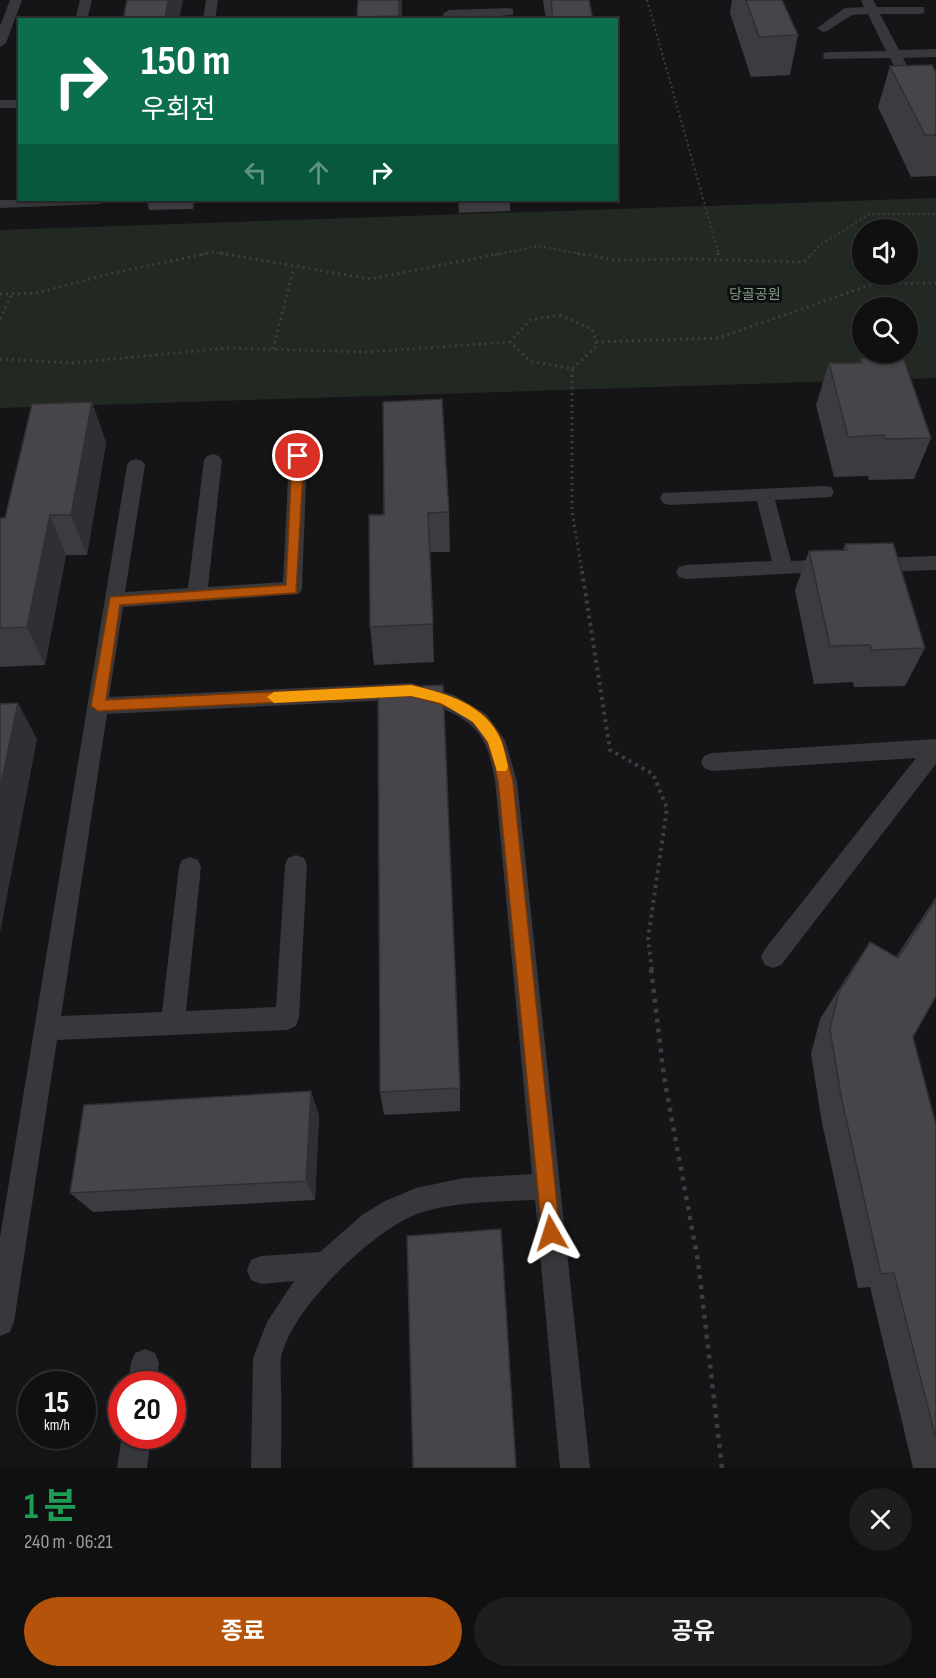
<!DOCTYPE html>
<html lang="ko">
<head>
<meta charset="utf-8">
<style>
	:root { --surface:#101011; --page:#1e1e1f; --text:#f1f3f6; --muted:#9c9d9f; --line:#303031; --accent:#b45309 }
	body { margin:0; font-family:"Sofia Sans Condensed","Noto Sans KR",sans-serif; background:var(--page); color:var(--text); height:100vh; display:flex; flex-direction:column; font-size:22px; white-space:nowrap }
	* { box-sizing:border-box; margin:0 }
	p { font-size:20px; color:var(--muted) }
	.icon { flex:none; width:33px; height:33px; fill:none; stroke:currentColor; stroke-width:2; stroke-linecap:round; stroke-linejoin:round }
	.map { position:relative; height:1468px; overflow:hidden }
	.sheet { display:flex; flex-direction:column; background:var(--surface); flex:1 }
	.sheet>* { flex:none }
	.hud { position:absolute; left:18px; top:18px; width:600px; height:183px; border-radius:0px; box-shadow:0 2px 4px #0004,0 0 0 2px var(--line); background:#0b6e4f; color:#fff; overflow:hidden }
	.fabs { position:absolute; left:852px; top:219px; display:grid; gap:12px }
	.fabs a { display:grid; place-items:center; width:66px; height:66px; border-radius:50%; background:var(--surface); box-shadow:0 2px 4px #0004,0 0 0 2px var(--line); font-size:30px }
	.speed { position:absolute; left:18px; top:1371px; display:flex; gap:12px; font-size:30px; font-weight:700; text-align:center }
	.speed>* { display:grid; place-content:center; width:78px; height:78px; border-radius:50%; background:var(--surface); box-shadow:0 2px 4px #0004,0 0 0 2px var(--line); line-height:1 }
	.speed small { font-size:15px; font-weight:400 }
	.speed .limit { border:9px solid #d22; background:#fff; color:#111 }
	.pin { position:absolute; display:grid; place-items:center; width:51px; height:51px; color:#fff; margin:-26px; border:3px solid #fff; border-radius:50%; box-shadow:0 2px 6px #0007 }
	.me { position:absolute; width:66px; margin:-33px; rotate:354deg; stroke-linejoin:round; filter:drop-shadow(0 0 4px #0008) }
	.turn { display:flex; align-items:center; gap:21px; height:126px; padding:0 24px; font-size:27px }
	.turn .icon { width:78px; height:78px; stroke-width:2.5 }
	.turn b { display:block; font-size:42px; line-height:51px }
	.lanes { display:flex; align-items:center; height:57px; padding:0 24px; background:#0003; justify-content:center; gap:30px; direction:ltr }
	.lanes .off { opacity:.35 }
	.round { display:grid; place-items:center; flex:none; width:63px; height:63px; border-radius:32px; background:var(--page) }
	.summary { display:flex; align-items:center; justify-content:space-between; height:102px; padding:0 24px }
	h1 { font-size:36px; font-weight:700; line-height:45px; color:#1e9e55 }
	.cta { display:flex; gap:12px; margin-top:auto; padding:12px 24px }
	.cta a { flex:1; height:69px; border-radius:36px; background:var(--accent); color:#fff; font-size:24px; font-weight:700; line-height:69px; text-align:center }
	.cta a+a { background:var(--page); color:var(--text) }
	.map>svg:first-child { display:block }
</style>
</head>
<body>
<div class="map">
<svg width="936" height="1468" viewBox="0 0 936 1468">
	<rect width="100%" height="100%" fill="#151517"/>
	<path fill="#222923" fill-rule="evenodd" d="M 936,198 L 936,378 L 0,408 L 0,230 ZM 862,230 L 908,230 L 908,274 L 862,274 ZM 862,308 L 908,308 L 908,352 L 862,352 Z"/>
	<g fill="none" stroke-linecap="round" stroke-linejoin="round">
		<path stroke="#3d3e42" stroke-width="2" stroke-dasharray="2 3" stroke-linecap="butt" d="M 647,0 L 719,255
			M 202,255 L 214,252 L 229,255
			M 495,255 L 539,246 L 585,255
			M 811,255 L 820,245 L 870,214 L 936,214"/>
		<path stroke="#3d3e42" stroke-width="3" stroke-dasharray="2 4" stroke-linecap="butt" d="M 220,253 L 370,279 L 503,253
			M 577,253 L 614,260 L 693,259 L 804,262 L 812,253
			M 718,253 L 720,259
			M 0,294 L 37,293 L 109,274 L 209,253
			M 560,315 L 592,329 L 597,346 L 572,369 L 530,361 L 510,342 L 530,320 Z
			M 0,319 L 12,294
			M 596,342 L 718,338 L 873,284 L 936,283
			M 273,349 L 294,267
			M 0,359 L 71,363 L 228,348 L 367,352 L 510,342
			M 572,369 L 572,511 L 582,572"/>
		<path stroke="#3d3e42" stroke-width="4" stroke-dasharray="3 4.5" stroke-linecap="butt" d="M 582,571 L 610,750 L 653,774 L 667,808 L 648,939 L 652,970"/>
		<path stroke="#3d3e42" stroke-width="4.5" stroke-dasharray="4 6" stroke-linecap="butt" d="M 651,969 L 664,1077 L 698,1261 L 722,1468"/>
		<path fill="#37373c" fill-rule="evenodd" d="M 10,0 L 22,0 L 6,43 L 0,47 L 0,26 Z
			M 80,0 L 92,0 L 87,20 L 75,20 Z
			M 206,0 L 218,0 L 215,20 L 203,20 Z
			M 861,0 L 873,0 L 877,7 L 924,7 L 924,13 L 920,14 L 880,14 L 899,50 L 936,49 L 936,57 L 903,58 L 912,76 L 928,83 L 936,83 L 936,91 C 907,91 902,81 890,58 L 824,59 L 823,56 L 824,53 L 829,52 L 886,51 L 868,14 L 852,15 L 827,31 L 823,32 L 817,28 L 845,8 L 864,7 Z
			M 509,8 L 513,9 L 513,15 L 444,20 L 443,14 L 449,10 Z
			M 0,100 L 20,100 L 20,108 L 0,108 Z
			M 0,200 L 106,200 L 99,204 L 0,208 Z
			M 298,450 L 304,452 L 307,456 L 302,589 L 299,594 L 123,607 L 109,697 L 411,683 L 454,695 L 486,714 L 505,740 L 517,781 L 590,1468 L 560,1468 L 535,1200 C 496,1202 454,1201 417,1214 C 372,1231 290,1310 281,1358 C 280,1367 281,1376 281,1385 C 282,1413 281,1440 281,1468 L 251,1468 L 253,1358 L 267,1322 L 294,1281 L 261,1284 L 251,1280 L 247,1270 L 251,1260 L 261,1256 L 320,1252 L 362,1215 L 385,1201 L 416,1188 L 464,1178 L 532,1174 L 495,781 C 492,769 491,756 485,744 C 472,716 439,706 411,699 L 107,714 L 61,1016 L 162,1012 L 179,867 L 182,860 L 190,857 L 198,860 L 201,867 L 186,1011 L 276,1007 L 285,865 L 288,858 L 296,855 L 304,858 L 307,865 L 299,1018 L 296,1026 L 287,1030 L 57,1040 L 14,1322 L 10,1332 L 0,1336 L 0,1237 L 127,465 L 130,461 L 136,459 L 142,461 L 145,465 L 125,592 L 188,588 L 204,460 L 207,456 L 213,454 L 219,456 L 222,460 L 208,587 L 283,582 L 289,456 L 292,452 Z
			M 825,486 L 831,487 L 834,492 L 831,497 L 775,500 L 791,561 L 832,559 L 839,561 L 841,566 L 839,571 L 686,579 L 679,577 L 676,572 L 679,567 L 686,565 L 772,561 L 757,501 L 669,505 L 663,503 L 660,498 L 663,493 Z
			M 936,556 L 936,570 L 872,572 L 865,570 L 863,565 L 865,560 L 872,558 Z
			M 936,739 L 936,764 L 781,965 L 773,968 L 765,965 L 761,957 L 765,949 L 916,758 L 712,771 L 704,768 L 701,762 L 704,756 L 712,753 Z
			M 145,1349 L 155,1353 L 159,1363 L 156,1384 L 128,1384 L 131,1363 L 135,1353 Z
			M 122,1435 L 151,1436 L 147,1468 L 117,1468 Z"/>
	</g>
	<path fill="#3b3b40" d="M 358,0 L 402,0 L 402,20 L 357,20 Z
		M 543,0 L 589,0 L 593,20 L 546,20 Z
		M 732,0 L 782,0 L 798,35 L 790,75 L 751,77 L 730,13 Z
		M 890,66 L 936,72 L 936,176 L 911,177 L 878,107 Z
		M 147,200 L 195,200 L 193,209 L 149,210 Z
		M 458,200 L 510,200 L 510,211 L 459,213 Z
		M 861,358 L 931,438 L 914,479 L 869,480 L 868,476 L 834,477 L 816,405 L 829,363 L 859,363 Z
		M 92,402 L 106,443 L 87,555 L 66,555 L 45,665 L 0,667 L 0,518 L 5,518 Z
		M 449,512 L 450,552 L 430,552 L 434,662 L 374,665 L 370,627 L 369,515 Z
		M 845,544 L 925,648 L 905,686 L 854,687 L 853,682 L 814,684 L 795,590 L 809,551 L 843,550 Z
		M 936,897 L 936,996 L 913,1037 L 936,1125 L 936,1468 L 913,1468 L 870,1287 L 858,1288 L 822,1123 L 811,1054 L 820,1019 L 851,970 L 870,942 L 896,957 Z
		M 460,1088 L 460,1111 L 384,1115 L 380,1092 Z
		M 319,1115 L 315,1200 L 93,1212 L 70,1193 Z"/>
	<path fill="#303034" d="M 168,0 L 183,0 L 179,20 L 165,20 Z
		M 399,0 L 402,0 L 402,20 L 399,20 Z
		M 191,200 L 195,200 L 193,209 Z
		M 92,402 L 106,443 L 87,555 L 71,515 Z
		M 50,515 L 66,555 L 45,665 L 27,627 Z
		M 18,703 L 37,739 L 0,933 L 0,788 Z
		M 311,1091 L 319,1115 L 315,1200 L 306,1181 Z"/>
	<path fill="#45454a" stroke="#303034" stroke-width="1.5" d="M 127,0 L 168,0 L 165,19 L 123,20 Z
		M 358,0 L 399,0 L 399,16 L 357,17 Z
		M 551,0 L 589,0 L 593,20 L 553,20 Z
		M 746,0 L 782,0 L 798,35 L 759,37 Z
		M 932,65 L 936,72 L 936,135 L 925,135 L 890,66 Z
		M 903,357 L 931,438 L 885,439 L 884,435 L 848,437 L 829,363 L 862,363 L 861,358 Z
		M 442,399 L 449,512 L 428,513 L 433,624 L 370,627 L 369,515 L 384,515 L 383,402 Z
		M 92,402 L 71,515 L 50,515 L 27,627 L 0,628 L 0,518 L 5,518 L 32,404 Z
		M 893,543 L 925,648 L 872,650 L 870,645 L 830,646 L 809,551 L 847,550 L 845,544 Z
		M 443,685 L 460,1088 L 380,1092 L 378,688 Z
		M 18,703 L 0,788 L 0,704 Z
		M 936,900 L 936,996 L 913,1037 L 936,1125 L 936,1439 L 894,1273 L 881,1274 L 842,1101 L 830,1029 L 839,992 L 870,942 L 898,958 Z
		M 311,1091 L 306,1181 L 70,1193 L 84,1105 Z
		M 501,1229 L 516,1468 L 413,1468 L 407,1236 Z"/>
	<path fill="#b45309" stroke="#753606" stroke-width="1.5" d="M 298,452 L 304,456 L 296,593 L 120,605 L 106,700 L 411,685 C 444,693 487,704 501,740 C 506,753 509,768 513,781 L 560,1233 L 557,1239 L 551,1242 L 545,1239 L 542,1233 L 498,781 C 495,769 493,756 488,745 C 477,713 440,703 411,696 L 98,711 L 91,706 L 110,597 L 286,585 L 292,456 Z"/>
	<path fill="#f59e0b" d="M 411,685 C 445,693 486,704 501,740 C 504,748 506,758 508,767 L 506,771 L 497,771 L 488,742 L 473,722 L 441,703 L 411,696 L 274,703 L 267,697 L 274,692 Z"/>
	<g text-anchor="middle" stroke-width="6" stroke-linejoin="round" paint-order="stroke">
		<g font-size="14" fill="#819f85" stroke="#101012">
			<text x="755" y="299">당골공원</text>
		</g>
	</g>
</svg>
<div class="fabs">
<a><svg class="icon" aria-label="sound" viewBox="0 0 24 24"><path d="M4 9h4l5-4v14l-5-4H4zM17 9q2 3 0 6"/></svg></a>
<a><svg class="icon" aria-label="search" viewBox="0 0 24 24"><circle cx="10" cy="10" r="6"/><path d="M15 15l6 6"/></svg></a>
</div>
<div class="speed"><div>15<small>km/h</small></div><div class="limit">20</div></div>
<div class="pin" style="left:298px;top:456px;background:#d93025"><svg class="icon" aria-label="arrive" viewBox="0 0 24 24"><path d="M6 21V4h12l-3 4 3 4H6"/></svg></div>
<svg class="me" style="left:551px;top:1233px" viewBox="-20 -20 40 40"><path d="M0-17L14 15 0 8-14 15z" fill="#b45309" stroke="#fff" stroke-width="4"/></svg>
<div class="hud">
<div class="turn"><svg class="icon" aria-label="right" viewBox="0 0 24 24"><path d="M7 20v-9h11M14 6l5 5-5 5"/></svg><div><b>150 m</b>우회전</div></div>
<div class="lanes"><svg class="icon off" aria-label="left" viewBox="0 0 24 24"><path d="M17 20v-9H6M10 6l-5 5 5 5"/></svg><svg class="icon off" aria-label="ahead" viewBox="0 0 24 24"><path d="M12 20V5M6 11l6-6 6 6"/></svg><svg class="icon" aria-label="right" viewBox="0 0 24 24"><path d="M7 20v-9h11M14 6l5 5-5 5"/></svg></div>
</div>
</div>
<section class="sheet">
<div class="summary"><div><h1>1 분</h1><p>240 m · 06:21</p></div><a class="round"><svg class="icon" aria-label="close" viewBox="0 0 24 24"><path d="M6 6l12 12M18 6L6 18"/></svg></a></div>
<div class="cta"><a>종료</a><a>공유</a></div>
</section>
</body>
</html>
